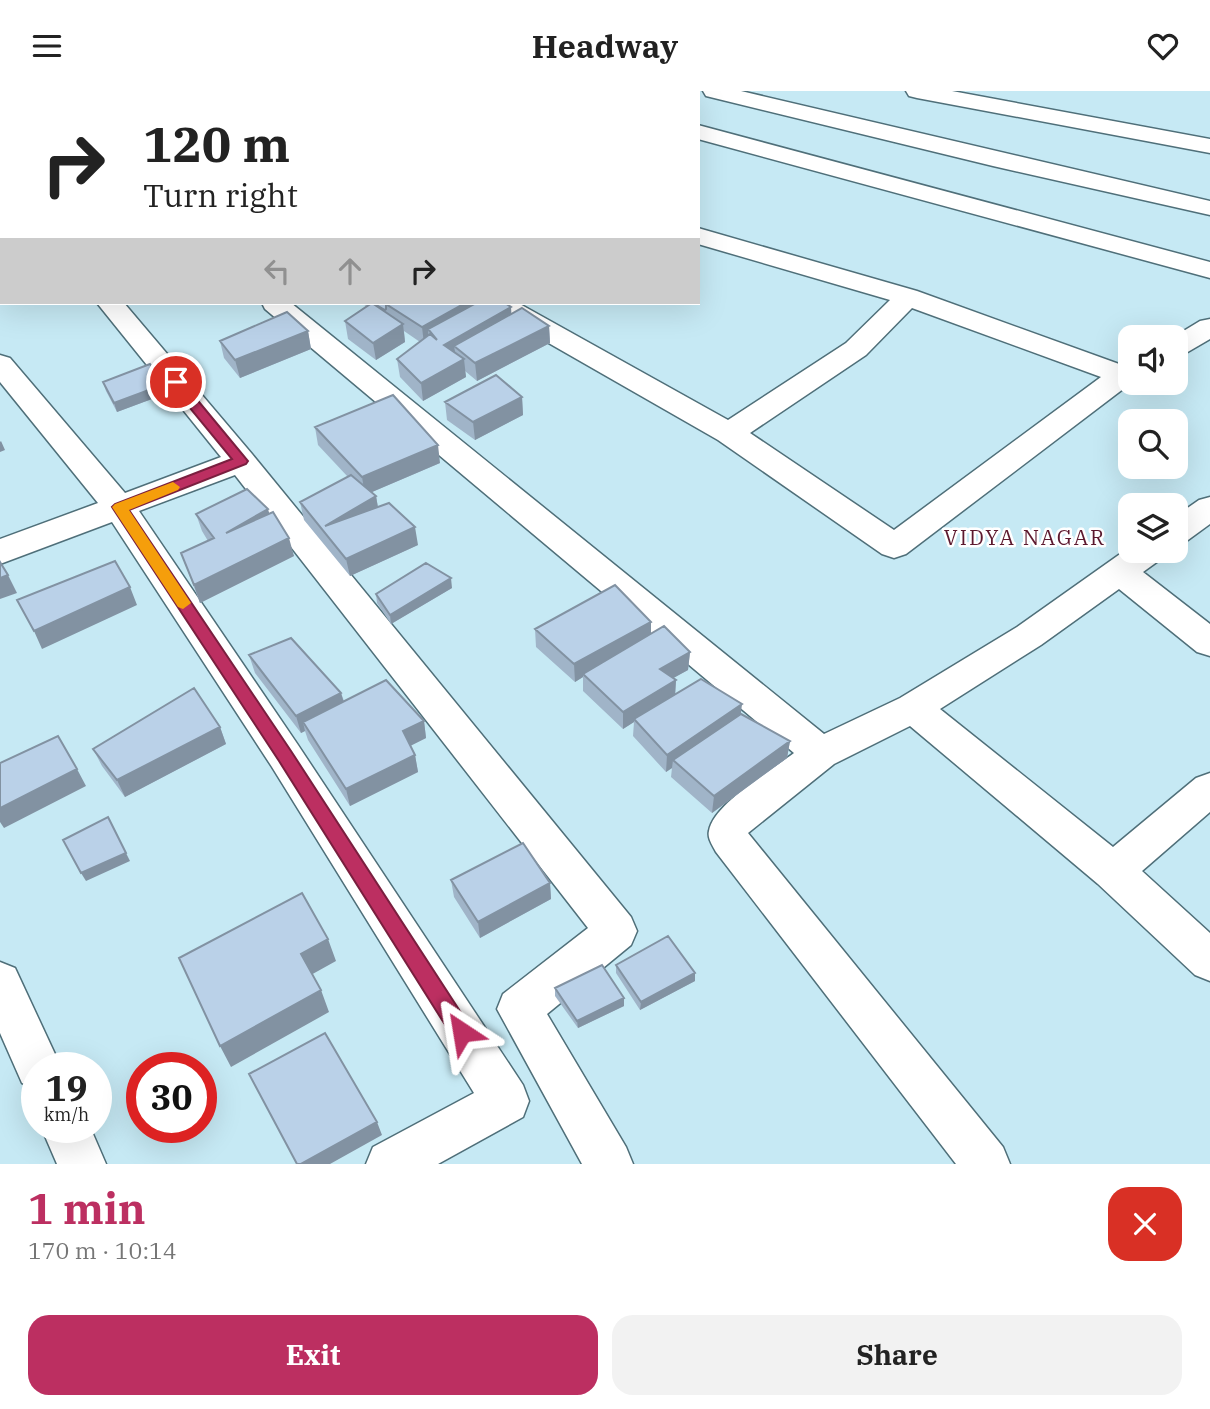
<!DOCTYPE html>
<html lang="en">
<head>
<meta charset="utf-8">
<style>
	:root { --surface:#fff; --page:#f2f2f2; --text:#222; --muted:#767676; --accent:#bc2f61 }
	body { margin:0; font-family:"IBM Plex Serif",serif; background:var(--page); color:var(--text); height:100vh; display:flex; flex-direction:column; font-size:26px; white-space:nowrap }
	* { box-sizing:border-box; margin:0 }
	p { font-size:23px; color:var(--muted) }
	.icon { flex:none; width:38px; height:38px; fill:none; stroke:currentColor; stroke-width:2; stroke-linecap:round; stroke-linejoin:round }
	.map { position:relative; height:1073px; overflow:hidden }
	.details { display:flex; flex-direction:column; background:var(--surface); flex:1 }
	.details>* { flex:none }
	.hud { position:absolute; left:0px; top:0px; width:700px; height:214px; box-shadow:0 7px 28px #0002; background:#fff; color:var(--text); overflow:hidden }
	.buttons { position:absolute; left:1118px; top:234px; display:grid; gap:14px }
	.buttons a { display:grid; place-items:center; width:70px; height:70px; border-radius:14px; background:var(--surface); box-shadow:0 7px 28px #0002; font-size:35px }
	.speed { position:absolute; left:21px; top:961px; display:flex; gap:14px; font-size:35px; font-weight:700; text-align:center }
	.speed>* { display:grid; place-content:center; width:91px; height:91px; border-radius:50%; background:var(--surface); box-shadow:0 7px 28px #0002; line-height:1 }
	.speed small { font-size:18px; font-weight:400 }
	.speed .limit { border:10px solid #d22; background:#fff; color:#111 }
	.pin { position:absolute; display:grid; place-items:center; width:60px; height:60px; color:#fff; margin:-30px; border:4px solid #fff; border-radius:50%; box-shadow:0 2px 7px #0007 }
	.me { position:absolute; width:77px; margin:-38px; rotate:327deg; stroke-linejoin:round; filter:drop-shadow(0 0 5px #0008) }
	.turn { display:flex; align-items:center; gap:24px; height:147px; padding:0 28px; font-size:32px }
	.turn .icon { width:91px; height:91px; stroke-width:2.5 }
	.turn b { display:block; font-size:49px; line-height:60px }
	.lanes { display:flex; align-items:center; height:66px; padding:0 28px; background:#0003; justify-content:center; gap:35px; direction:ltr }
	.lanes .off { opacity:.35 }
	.round { display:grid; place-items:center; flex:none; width:74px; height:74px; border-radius:21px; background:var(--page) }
	.head { display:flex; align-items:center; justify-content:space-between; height:119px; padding:0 28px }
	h1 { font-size:42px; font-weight:700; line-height:52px; color:var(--accent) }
	.cta { display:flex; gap:14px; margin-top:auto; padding:14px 28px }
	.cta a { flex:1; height:80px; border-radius:21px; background:var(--accent); color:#fff; font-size:28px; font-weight:700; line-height:80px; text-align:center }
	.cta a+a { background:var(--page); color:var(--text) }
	header { display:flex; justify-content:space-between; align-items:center; height:91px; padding:0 28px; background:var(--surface); font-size:32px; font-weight:700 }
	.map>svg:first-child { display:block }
</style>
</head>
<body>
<header><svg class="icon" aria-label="menu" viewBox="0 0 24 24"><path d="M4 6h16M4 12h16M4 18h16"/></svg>Headway<svg class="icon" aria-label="heart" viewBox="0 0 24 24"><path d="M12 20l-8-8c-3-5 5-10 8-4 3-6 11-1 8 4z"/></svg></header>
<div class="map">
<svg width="1210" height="1073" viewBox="0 0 1210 1073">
	<rect width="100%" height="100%" fill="#c6e9f4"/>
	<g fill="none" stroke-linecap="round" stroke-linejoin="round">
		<defs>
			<path id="street" d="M 37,0 L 64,0 L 36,2 Z
				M 347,0 L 374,0 L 346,2 Z
				M 535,0 L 562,0 L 563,2 L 536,2 Z
				M 703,0 L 741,0 L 1210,110 L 1210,124 L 993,75 L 706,5 Z
				M 906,0 L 952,0 L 1210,48 L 1210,62 L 917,7 L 909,5 Z
				M 0,9 L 2,9 L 2,23 L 0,23 Z
				M 698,34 L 1210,171 L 1210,187 L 698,48 Z
				M 0,114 L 2,114 L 0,129 Z
				M 698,137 L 917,200 L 1119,273 L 1130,270 L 1131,292 L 906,463 L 894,467 L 882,463 L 718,349 L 489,218 L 486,212 L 518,212 L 728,329 L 846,252 L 890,209 L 698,153 ZM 912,217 L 1101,286 L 894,439 L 750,342 L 866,264 Z
				M 97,212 L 124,212 L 252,363 L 631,826 L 637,840 L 631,854 L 547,923 L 626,1056 L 633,1073 L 582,1073 L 497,918 L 503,903 L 588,837 L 235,384 L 139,420 L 298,654 L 523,994 L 529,1010 L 523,1026 L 438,1073 L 366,1073 L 373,1056 L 474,1002 L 272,676 L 112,431 L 0,473 L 0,448 L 98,412 L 0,291 L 0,264 L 10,267 L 125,402 L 221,366 Z
				M 262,212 L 291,212 L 824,643 L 900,607 L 1017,536 L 1130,456 L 1130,460 L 1165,460 L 1161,468 L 1143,481 L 1210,533 L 1210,565 L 1197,561 L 1119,498 L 1041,554 L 940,618 L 1113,756 L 1196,687 L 1210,682 L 1210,721 L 1142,780 L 1210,842 L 1210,890 L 1195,884 L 1098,793 L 910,635 L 834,673 L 748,742 L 1003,1056 L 1010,1073 L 956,1073 L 716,761 C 713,755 707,747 709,740 C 713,713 772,679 794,662 L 265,218 Z
				M 1210,228 L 1210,248 L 1186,262 L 1176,264 L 1176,247 L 1172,247 L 1200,230 Z
				M 1210,406 L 1210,433 L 1188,449 L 1176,452 L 1176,425 L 1199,409 Z
				M 0,871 L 15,877 L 61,976 L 37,976 L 37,998 L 22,992 L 0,942 Z
				M 41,1036 L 90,1036 L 106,1073 L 57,1073 Z"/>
		</defs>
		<use href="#street" stroke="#4f6f79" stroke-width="3"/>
		<use href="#street" fill="#fff" fill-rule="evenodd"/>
	</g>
	<path fill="#a0b4c8" d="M 361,212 L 505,212 L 511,223 L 549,235 L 550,252 L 477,290 L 465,280 L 466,286 L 423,310 L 400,286 L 397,268 L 420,251 L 404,240 L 405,251 L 376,269 L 348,248 L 345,230 L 366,215 Z
		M 308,240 L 311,258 L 240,287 L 224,267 L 220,250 Z
		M 103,291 L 168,302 L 117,321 L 106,300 Z
		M 522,306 L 523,324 L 475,349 L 447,329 L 445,311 Z
		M 315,336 L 440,372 L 372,401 L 376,405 L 378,416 L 418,454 L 350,485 L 304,429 L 300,411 L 348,386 L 318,354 Z
		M 196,423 L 269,423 L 294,465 L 200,512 L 181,462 L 208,450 L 202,440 Z
		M 452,497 L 391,533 L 377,512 L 376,503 Z
		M 535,538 L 651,542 L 690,561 L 688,579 L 673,587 L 676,589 L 675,603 L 741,623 L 790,650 L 787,667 L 712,722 L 671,686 L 672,677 L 666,681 L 633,645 L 634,631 L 623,638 L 583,600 L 583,586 L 575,591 L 536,556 Z
		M 249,564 L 341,602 L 344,610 L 424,630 L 426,647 L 410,655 L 415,664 L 418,681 L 350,715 L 308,649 L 305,640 L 301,642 L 255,582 Z
		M 220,636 L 226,653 L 125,706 L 102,675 L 93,658 Z
		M 451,789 L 550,792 L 551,808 L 480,847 L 454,806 Z
		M 616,874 L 695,890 L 640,919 L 616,882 Z
		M 555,897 L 624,915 L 578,937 L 555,905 Z"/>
	<path fill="#8292a2" d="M 463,212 L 477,212 L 428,238 L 429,251 L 424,253 L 422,236 Z
		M 511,216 L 512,233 L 454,255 L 456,266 L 444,254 Z
		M 403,233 L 405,251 L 376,269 L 373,252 Z
		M 549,235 L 550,252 L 477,290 L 475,272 Z
		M 308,240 L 311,258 L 240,287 L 235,269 Z
		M 464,268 L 466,286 L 423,310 L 421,292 Z
		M 165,293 L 168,302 L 117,321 L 114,312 Z
		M 522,306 L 523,324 L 475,349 L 473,331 Z
		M 1,350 L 5,359 L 0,361 L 0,351 Z
		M 438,354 L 440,372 L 365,404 L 362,386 Z
		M 376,405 L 379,423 L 325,435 Z
		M 268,418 L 273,435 L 226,442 Z
		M 415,436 L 418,454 L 350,485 L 346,468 Z
		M 289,447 L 294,465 L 200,512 L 194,494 Z
		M 8,484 L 17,502 L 0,508 L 0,487 Z
		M 451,487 L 452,497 L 391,533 L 390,524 Z
		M 130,496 L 137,514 L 42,558 L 34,540 Z
		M 651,531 L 651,548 L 583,583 L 583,586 L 575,591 L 574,573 Z
		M 690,561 L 688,579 L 659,595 L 660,578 Z
		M 676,589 L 675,606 L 634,628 L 634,631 L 623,638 L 623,621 Z
		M 341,602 L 346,619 L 303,631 L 305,640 L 301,642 L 296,625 Z
		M 742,613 L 740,630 L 673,669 L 672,677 L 666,681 L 667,664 Z
		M 424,630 L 426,647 L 406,657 L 403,640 Z
		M 220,636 L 226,653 L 125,706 L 117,689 Z
		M 790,650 L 787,667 L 712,722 L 714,705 Z
		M 415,664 L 418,681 L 350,715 L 346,698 Z
		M 77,678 L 86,695 L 4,737 L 0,731 L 0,717 Z
		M 108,726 L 130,770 L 86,790 L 81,782 Z
		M 550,792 L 551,808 L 480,847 L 478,831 Z
		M 328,848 L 336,870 L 309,885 L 301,863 Z
		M 695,882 L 695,890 L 640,919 L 641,911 Z
		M 321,899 L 329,921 L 231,976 L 220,955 Z
		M 624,907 L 624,915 L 578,937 L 577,930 Z
		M 377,1031 L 382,1044 L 330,1073 L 301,1073 Z"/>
	<path fill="#bad1e8" stroke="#8292a2" stroke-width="2" d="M 152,0 L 186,0 L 188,2 L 151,2 L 150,1 Z
		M 372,212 L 403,233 L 373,252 L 345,230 Z
		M 373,212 L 387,212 L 386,213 L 386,218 L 385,219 Z
		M 387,212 L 465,212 L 422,236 L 386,213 Z
		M 476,212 L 505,212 L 511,216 L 444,254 L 464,268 L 421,292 L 397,268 L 430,243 L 437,249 L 428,238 Z
		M 522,217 L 549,235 L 475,272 L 454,255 Z
		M 287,221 L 308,240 L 235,269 L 220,250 Z
		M 150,273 L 165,293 L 114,312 L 103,291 Z
		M 496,284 L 522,306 L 473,331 L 445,311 Z
		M 393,304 L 438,354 L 362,386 L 315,336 Z
		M 351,384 L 376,405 L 325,435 L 389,412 L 415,436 L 346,468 L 300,411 Z
		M 247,398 L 268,418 L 226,442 L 273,421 L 289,447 L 194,494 L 181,462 L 214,447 L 196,423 Z
		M 115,470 L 130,496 L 34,540 L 17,509 Z
		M 0,471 L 8,484 L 0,487 Z
		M 426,472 L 451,487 L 390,524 L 376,503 Z
		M 615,494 L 651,531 L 574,573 L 535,538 Z
		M 664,535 L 690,561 L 660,578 L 676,589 L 623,621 L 583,583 Z
		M 291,547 L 341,602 L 296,625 L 249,564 Z
		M 701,588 L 742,613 L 667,664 L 634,628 Z
		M 386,589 L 424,630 L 403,640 L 415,664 L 346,698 L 303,631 Z
		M 194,597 L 220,636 L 117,689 L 93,658 Z
		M 741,623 L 790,650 L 714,705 L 673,669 Z
		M 58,645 L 77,678 L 0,717 L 0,672 Z
		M 108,726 L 126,762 L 81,782 L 63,749 Z
		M 523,752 L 550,792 L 478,831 L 451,789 Z
		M 302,802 L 328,848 L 301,863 L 321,899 L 220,955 L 179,867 Z
		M 668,845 L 695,882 L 641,911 L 616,874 Z
		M 602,874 L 624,907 L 577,930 L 555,897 Z
		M 325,942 L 377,1031 L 301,1073 L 297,1073 L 249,983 Z"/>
	<path fill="#bc2f61" stroke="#7a1f3f" stroke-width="2" d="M 176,287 L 180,288 L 248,370 L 246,373 L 129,419 L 291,660 L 469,934 L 472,941 L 469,948 L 462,951 L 454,948 L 279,670 L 112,416 L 115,413 L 232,368 L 171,294 L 169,291 Z"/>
	<path fill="#f59e0b" d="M 173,391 L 180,396 L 178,399 L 129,419 L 191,512 L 183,518 L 178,516 L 112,416 L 115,413 Z"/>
	<g text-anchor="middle" stroke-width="5" stroke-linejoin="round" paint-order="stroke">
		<g font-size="21" letter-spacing="2" fill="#5c192f" stroke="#fff">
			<text x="1025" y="454">VIDYA NAGAR</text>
		</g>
	</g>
</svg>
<div class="buttons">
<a><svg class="icon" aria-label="sound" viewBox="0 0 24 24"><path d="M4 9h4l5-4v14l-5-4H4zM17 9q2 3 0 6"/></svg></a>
<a><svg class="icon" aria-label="search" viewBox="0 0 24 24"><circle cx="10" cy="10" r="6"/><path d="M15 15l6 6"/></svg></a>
<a><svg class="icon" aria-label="layers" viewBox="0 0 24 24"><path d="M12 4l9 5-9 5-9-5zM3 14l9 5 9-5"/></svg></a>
</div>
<div class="speed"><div>19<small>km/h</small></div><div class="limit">30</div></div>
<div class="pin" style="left:176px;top:291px;background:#d93025"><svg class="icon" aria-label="arrive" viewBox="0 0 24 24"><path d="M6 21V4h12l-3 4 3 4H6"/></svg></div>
<svg class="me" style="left:462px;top:941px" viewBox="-20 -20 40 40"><path d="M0-17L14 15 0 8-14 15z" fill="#bc2f61" stroke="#fff" stroke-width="4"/></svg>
<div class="hud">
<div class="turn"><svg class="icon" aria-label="right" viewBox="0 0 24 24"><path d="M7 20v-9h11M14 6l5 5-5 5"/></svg><div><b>120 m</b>Turn right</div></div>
<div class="lanes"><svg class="icon off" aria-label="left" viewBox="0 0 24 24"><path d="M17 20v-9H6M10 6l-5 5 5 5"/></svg><svg class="icon off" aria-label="ahead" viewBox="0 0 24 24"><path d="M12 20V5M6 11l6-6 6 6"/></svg><svg class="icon" aria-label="right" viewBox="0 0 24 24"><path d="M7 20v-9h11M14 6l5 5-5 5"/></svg></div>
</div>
</div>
<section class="details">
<div class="head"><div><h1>1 min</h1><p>170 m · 10:14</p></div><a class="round" style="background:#d93025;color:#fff"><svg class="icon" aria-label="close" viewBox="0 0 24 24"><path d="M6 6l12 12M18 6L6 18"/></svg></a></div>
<div class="cta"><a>Exit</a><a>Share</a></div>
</section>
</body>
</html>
